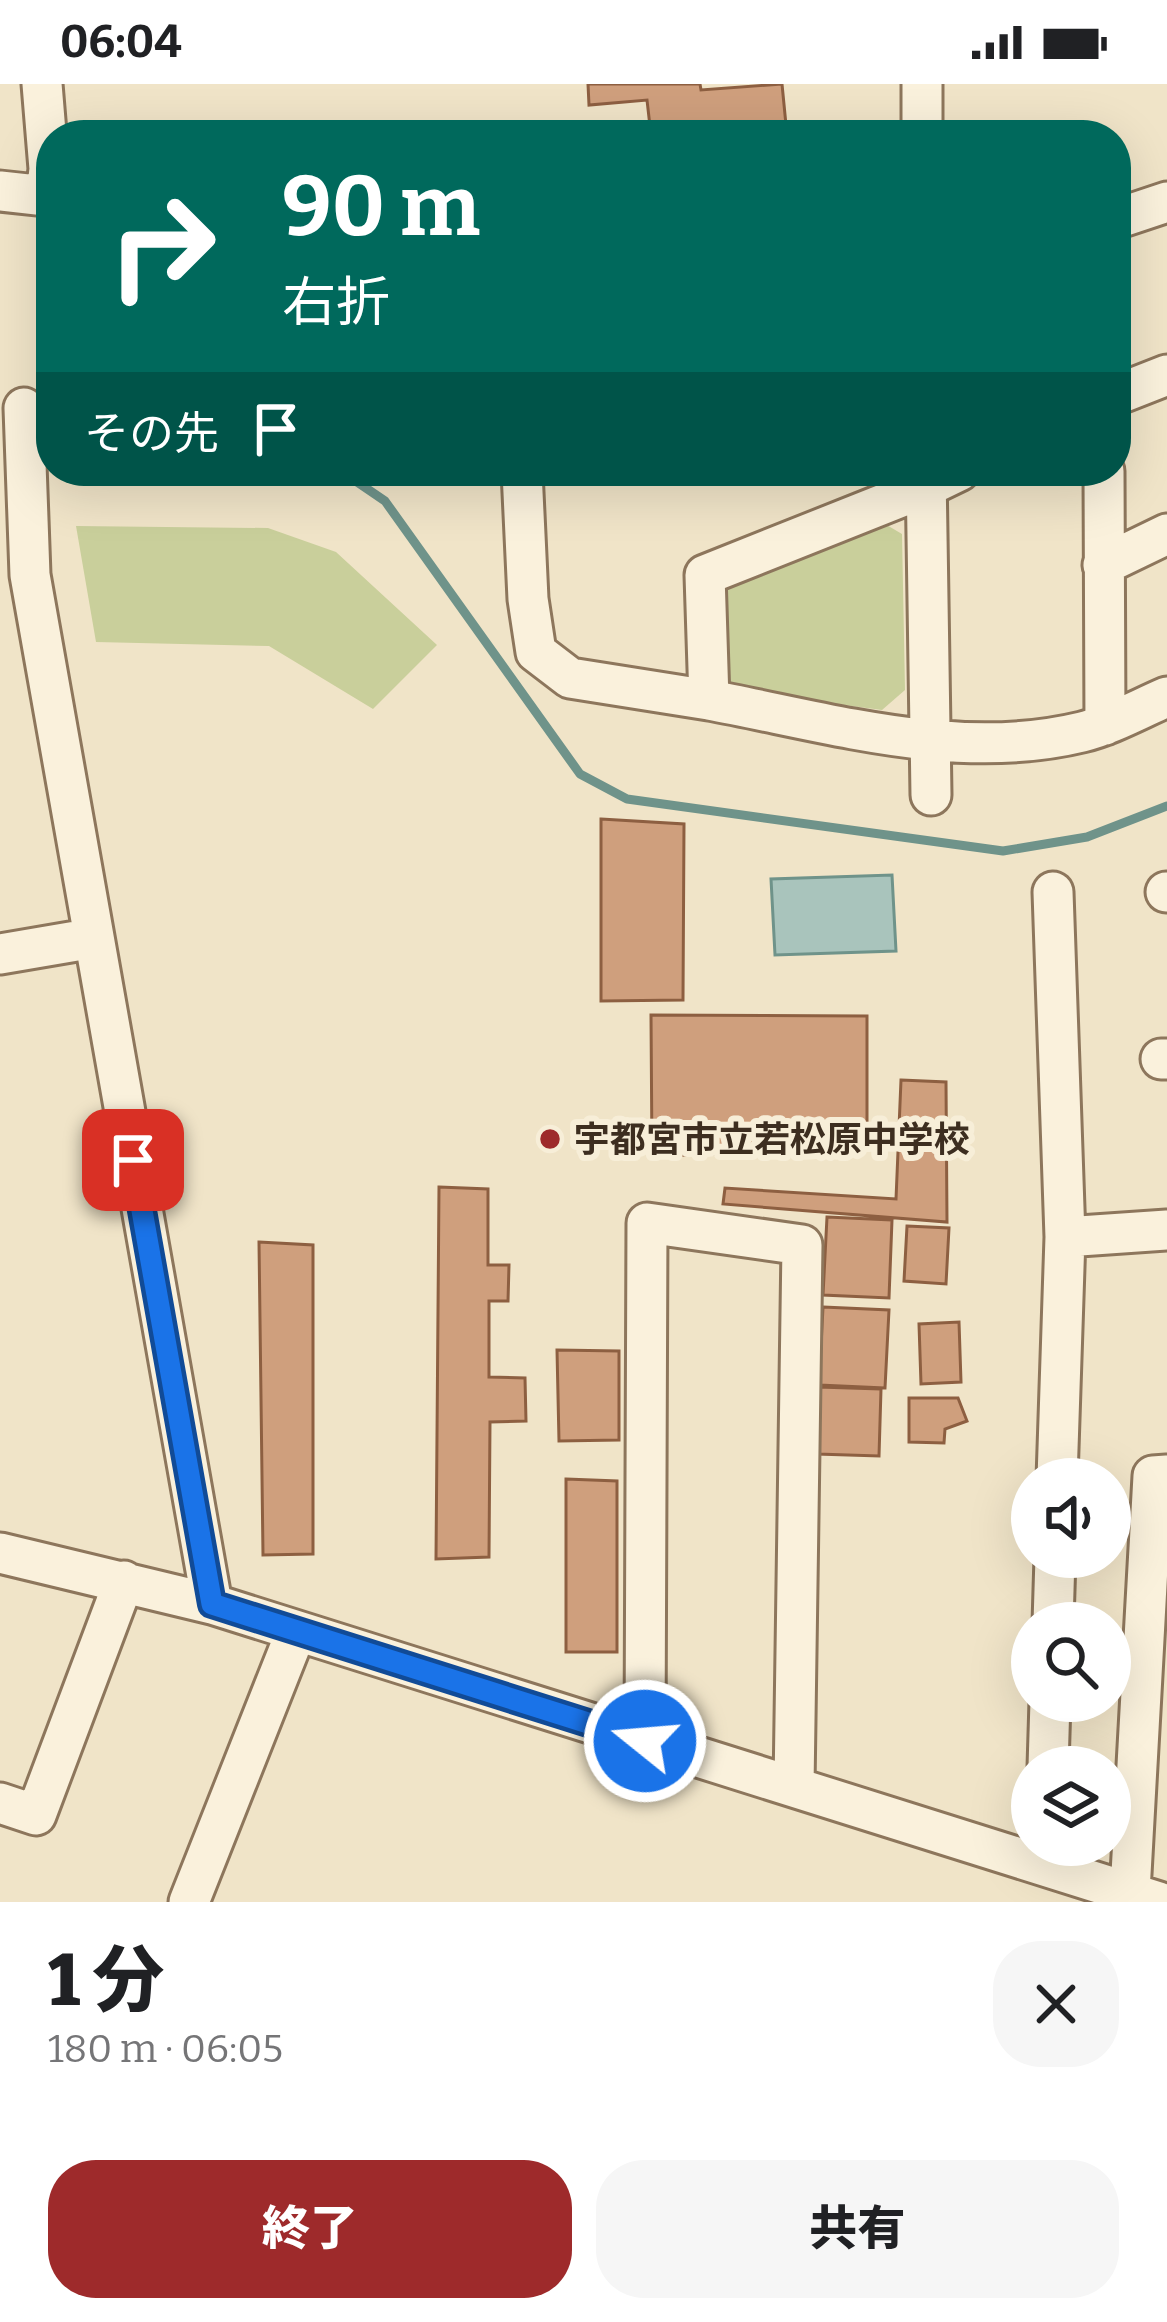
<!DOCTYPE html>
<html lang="ja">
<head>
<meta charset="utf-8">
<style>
	:root { --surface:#fff; --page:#f6f6f6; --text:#202124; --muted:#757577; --accent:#9e2a2b }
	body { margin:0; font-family:Bitter,"Noto Sans JP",serif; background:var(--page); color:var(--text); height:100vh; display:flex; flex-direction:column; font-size:45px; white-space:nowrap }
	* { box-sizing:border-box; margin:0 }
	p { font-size:39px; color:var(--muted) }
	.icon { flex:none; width:66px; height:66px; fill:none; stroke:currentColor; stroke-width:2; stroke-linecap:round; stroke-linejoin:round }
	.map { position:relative; height:1818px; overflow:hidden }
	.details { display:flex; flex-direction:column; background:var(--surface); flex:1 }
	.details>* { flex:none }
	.guide { position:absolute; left:36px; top:36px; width:1095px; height:366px; border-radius:48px; box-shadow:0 12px 48px #0002; background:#00695c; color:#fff; overflow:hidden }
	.controls { position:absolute; left:1011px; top:1374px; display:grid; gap:24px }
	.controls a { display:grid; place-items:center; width:120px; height:120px; border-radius:50%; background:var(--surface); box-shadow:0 12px 48px #0002; font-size:60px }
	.pin { position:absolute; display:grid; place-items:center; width:102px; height:102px; color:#fff; margin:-51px; border-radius:24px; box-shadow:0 6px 18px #0006 }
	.me { position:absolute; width:132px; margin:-66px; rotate:287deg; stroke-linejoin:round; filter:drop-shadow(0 0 9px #0008) }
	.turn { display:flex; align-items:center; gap:42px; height:252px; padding:0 48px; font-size:54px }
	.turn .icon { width:156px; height:156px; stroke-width:2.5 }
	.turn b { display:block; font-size:84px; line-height:102px }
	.then { display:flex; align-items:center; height:114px; padding:0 48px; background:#0003; gap:24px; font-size:45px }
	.round { display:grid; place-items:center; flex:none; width:126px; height:126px; border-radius:48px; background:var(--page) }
	.headline { display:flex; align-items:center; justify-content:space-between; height:204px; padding:0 48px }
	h1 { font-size:72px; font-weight:800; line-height:90px }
	.primary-button { display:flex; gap:24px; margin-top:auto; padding:24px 48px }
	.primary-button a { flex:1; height:138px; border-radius:48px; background:var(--accent); color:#fff; font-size:48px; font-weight:800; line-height:138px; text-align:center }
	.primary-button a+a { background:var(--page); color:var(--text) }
	.status { display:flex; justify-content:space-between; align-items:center; height:84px; padding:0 60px; background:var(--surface); direction:ltr }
	.status svg { height:33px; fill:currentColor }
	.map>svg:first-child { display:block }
</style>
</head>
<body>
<div class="status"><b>06:04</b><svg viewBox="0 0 49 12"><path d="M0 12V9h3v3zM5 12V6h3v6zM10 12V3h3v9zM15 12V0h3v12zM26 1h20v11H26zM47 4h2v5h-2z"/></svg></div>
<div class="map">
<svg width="1167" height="1818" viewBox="0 0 1167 1818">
	<rect width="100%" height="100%" fill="#f0e4c8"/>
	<path fill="#c9cf9b" d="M 885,440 L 902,450 L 905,606 L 882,626 L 723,605 L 722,499 Z
		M 76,442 L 268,444 L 336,468 L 437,561 L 373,625 L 269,562 L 96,558 Z"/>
	<path fill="#a9c4bc" stroke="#6f938a" stroke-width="3" d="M 892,791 L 896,867 L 775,871 L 771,795 Z"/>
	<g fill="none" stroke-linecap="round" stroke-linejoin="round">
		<path stroke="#6f938a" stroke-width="9" d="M 341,387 L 385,417 L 580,690 L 627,715 L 1003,767 L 1087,753 L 1167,722"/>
	</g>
	<path fill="#cf9f7d" stroke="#8d5f41" stroke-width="3" d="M 588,0 L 700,0 L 701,6 L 782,0 L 787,51 L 651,51 L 647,16 L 589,21 Z
		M 601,735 L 684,740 L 683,916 L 601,917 Z
		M 651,931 L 867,932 L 867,1066 L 652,1072 Z
		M 901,996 L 946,998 L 947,1138 L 723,1120 L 725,1104 L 896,1115 Z
		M 439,1103 L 488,1105 L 488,1181 L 509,1181 L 508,1217 L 489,1217 L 489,1293 L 525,1294 L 526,1337 L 490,1338 L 489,1473 L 436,1475 Z
		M 827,1133 L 892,1136 L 889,1214 L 823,1211 Z
		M 907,1142 L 949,1144 L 946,1200 L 904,1197 Z
		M 259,1158 L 313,1161 L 313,1470 L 263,1471 Z
		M 823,1223 L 889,1226 L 885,1304 L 819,1301 Z
		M 959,1238 L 961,1298 L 921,1300 L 919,1240 Z
		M 557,1266 L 619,1267 L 619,1356 L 559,1357 Z
		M 818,1303 L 881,1305 L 879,1372 L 817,1370 Z
		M 909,1314 L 958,1314 L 967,1337 L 945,1345 L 944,1359 L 909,1358 Z
		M 566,1395 L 617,1397 L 617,1568 L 566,1568 Z"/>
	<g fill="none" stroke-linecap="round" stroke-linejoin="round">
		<defs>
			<path id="minor" d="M 922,0 L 922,51
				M 0,107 L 46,112 L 49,85 L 42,0
				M 1116,135 L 1167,118
				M 1116,311 L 1167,291
				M 24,324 L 30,491 L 212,1520
				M 522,387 L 528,515 L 536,568 L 570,594 L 709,616
				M 926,387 L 931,711
				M 959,387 L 926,403 L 705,491 L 709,616 C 832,639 958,678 1082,648 C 1111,641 1139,625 1167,613
				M 1104,387 L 1105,641
				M 1103,481 L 1167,450
				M 1053,808 L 1065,1153
				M 1166,808 L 1167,808
				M 0,870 L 94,854
				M 1161,975 L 1167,975
				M 1057,1395 L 1065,1153 L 1167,1146
				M 0,1469 L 212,1520 L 1159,1818
				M 1053,1539 L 1055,1473
				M 645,1657 L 647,1139 L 802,1161 L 794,1703
				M 1048,1683 L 1050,1617
				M 0,1719 L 36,1731 L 124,1497
				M 1130,1808 L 1153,1392 L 1167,1391
				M 189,1818 L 296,1548"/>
		</defs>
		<use href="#minor" stroke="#8d765c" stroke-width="45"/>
		<use href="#minor" stroke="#faf1dc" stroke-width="39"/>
	</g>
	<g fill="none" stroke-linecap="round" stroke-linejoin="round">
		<defs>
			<path id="route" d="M 133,1076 L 212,1520 L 645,1657"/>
		</defs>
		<use href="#route" stroke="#114b97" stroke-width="30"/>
		<use href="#route" stroke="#1a73e8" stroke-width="21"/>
	</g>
	<circle fill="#9e2a2b" stroke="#f7eed8" stroke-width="4.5" cx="550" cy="1055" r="12"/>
	<g text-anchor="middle" stroke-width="12" stroke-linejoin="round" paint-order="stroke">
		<g font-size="36" font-weight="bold" fill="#3d2e20" stroke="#f7eed8" text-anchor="start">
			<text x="574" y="1068">宇都宮市立若松原中学校</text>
		</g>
	</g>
</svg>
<div class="controls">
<a><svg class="icon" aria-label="sound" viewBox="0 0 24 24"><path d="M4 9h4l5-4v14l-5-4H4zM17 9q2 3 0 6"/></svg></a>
<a><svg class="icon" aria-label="search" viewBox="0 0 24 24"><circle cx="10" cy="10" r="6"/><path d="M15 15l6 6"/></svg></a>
<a><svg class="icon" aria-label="layers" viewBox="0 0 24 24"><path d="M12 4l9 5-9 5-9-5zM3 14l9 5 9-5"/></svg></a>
</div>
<div class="pin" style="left:133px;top:1076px;background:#d93025"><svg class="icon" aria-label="arrive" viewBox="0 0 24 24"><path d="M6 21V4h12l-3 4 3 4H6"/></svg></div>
<svg class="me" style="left:645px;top:1657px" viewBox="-20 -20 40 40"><circle r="17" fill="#1a73e8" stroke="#fff" stroke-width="3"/><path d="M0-11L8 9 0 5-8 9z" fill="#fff"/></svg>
<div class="guide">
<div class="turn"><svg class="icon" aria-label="right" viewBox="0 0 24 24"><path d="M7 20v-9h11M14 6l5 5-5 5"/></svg><div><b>90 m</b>右折</div></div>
<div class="then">その先<svg class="icon" aria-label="arrive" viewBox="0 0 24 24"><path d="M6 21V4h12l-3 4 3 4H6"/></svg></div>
</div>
</div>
<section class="details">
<div class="headline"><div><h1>1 分</h1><p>180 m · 06:05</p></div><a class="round"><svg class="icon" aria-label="close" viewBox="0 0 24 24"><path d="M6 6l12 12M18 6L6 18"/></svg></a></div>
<div class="primary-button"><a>終了</a><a>共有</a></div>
</section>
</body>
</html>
